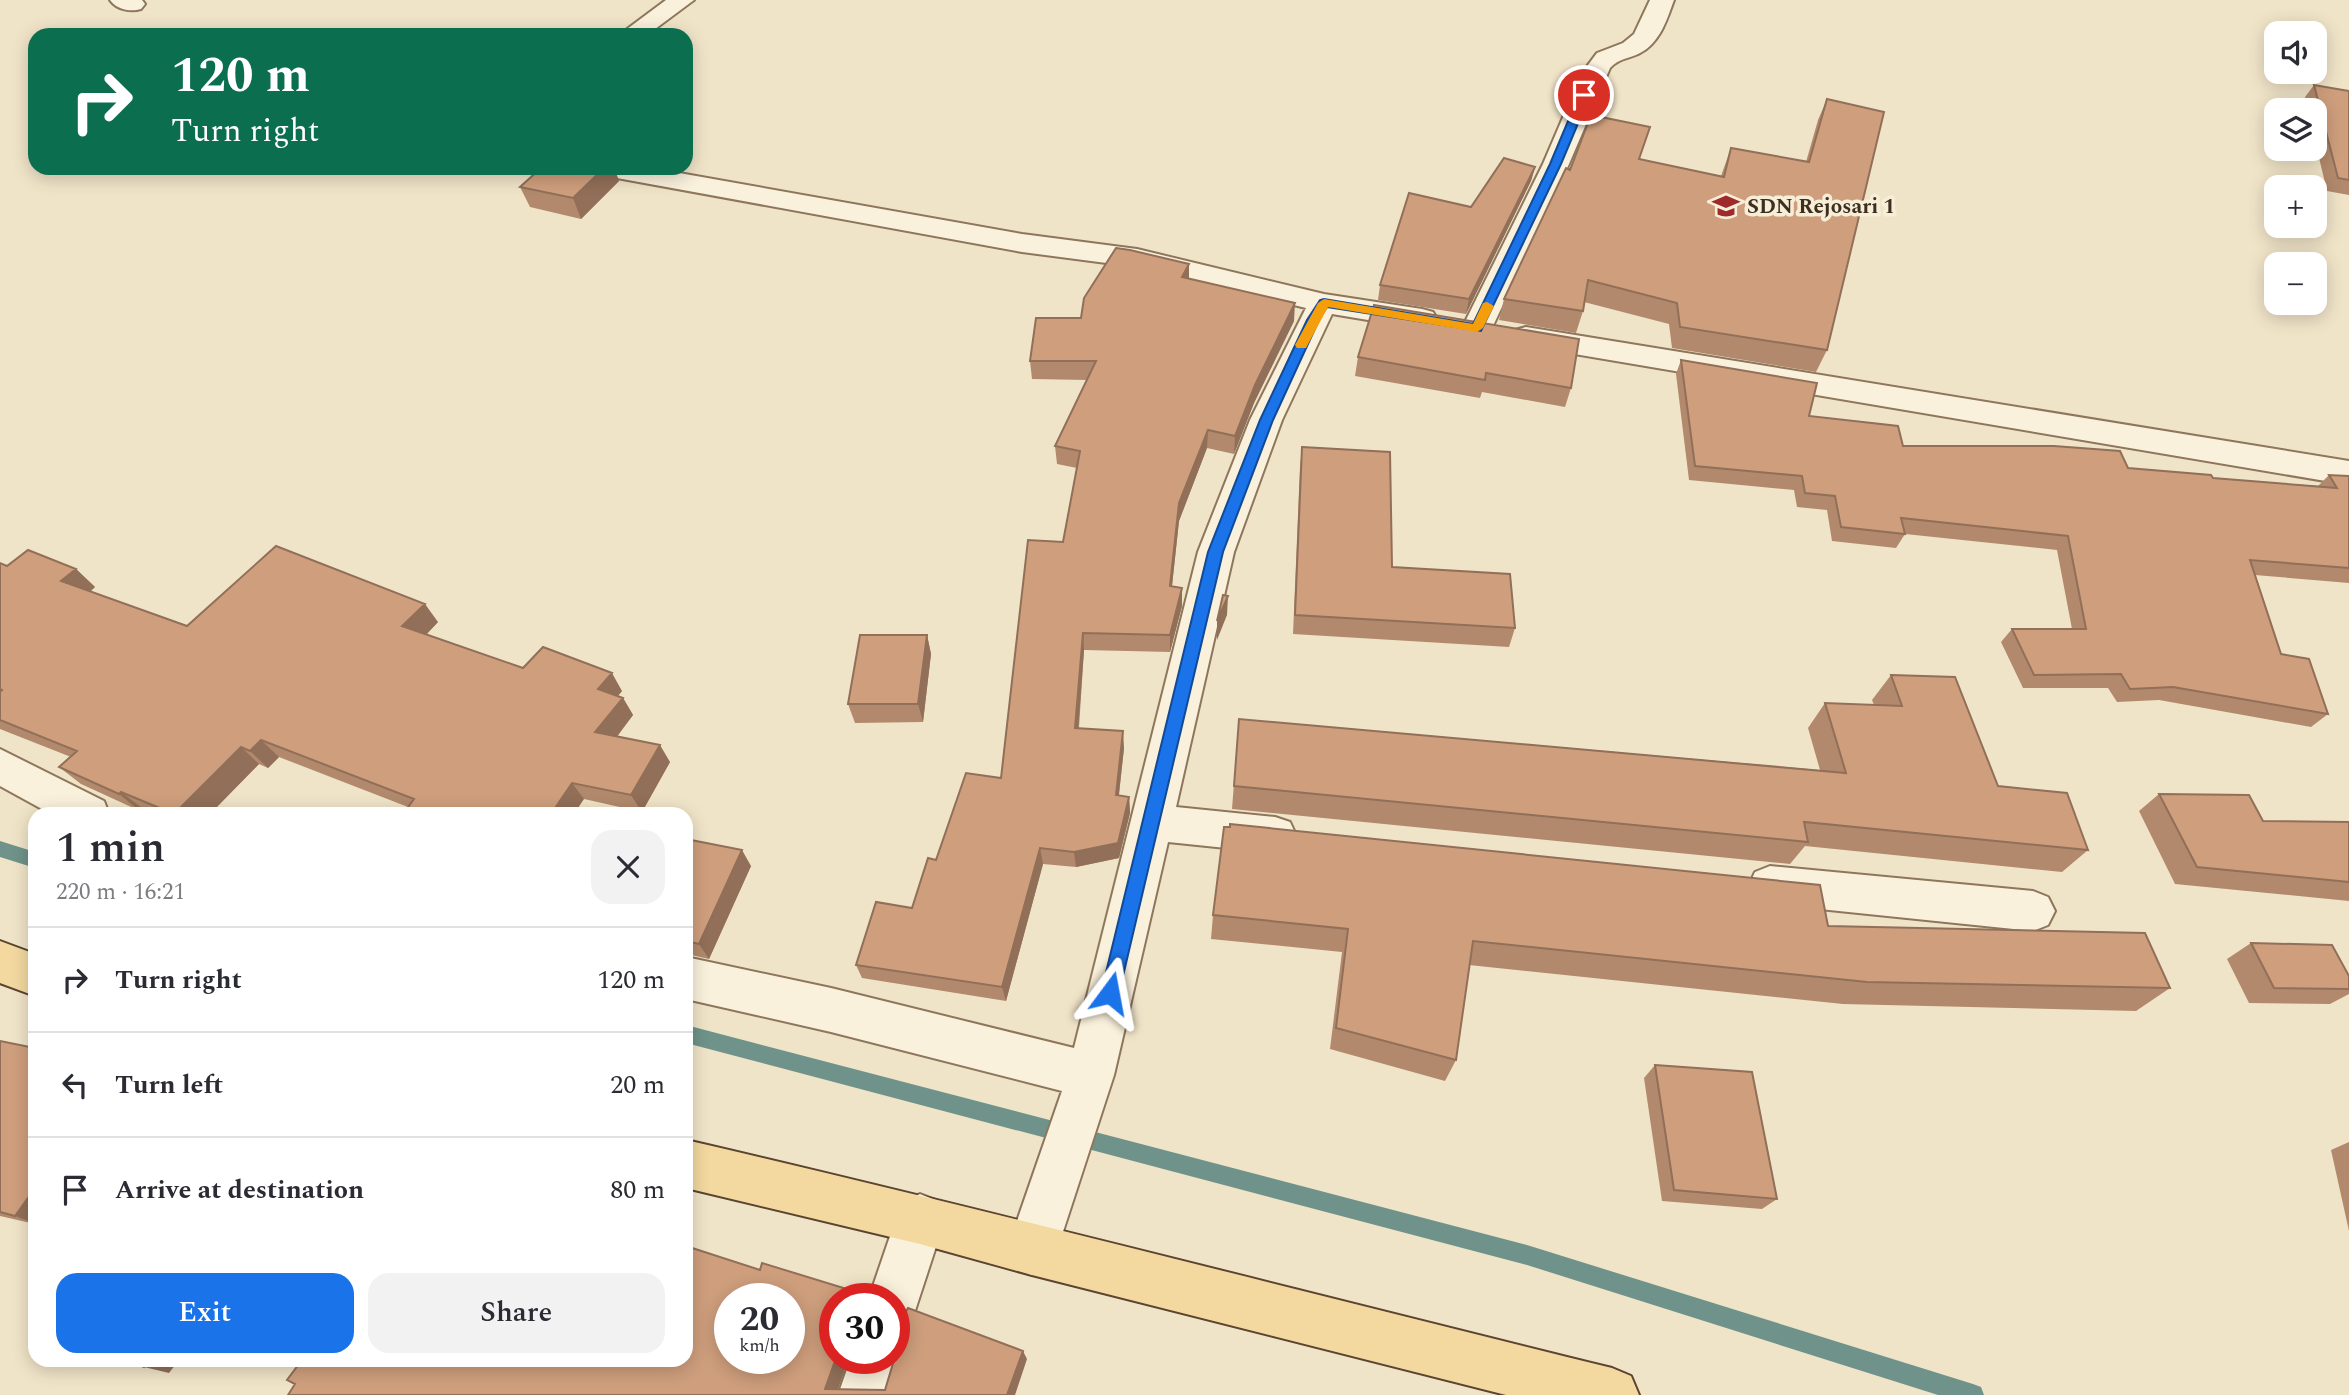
<!DOCTYPE html>
<html lang="en">
<head>
<meta charset="utf-8">
<style>
	:root { --surface:#fff; --page:#f2f2f3; --text:#2b2b33; --muted:#7c7c81; --line:#e1e1e2; --accent:#1a73e8 }
	body { margin:0; font-family:Spectral,serif; background:var(--page); color:var(--text); height:100vh; display:flex; flex-direction:column; font-size:26px; white-space:nowrap }
	* { box-sizing:border-box; margin:0 }
	p { font-size:23px; color:var(--muted) }
	.icon { flex:none; width:38px; height:38px; fill:none; stroke:currentColor; stroke-width:2; stroke-linecap:round; stroke-linejoin:round }
	.map { position:relative; flex:1; overflow:hidden }
	.drawer { position:absolute; left:28px; top:807px; width:665px; height:560px; display:flex; flex-direction:column; background:var(--surface); border-radius:21px; box-shadow:0 4px 18px #0003 }
	.drawer>* { flex:none }
	.top-card { position:absolute; left:28px; top:28px; width:665px; height:147px; border-radius:21px; box-shadow:0 4px 18px #0003; background:#0b6e4f; color:#fff; overflow:hidden }
	.buttons { position:absolute; left:2264px; top:21px; display:grid; gap:14px }
	.buttons a { display:grid; place-items:center; width:63px; height:63px; border-radius:14px; background:var(--surface); box-shadow:0 4px 18px #0003; font-size:35px }
	.speed { position:absolute; left:714px; top:1283px; display:flex; gap:14px; font-size:35px; font-weight:700; text-align:center }
	.speed>* { display:grid; place-content:center; width:91px; height:91px; border-radius:50%; background:var(--surface); box-shadow:0 4px 18px #0003; line-height:1 }
	.speed small { font-size:18px; font-weight:400 }
	.speed .limit { border:10px solid #d22; background:#fff; color:#111 }
	.pin { position:absolute; display:grid; place-items:center; width:60px; height:60px; color:#fff; margin:-30px; border:4px solid #fff; border-radius:50%; box-shadow:0 2px 7px #0007 }
	.me { position:absolute; width:77px; margin:-38px; rotate:13deg; stroke-linejoin:round; filter:drop-shadow(0 0 5px #0008) }
	.turn { display:flex; align-items:center; gap:24px; height:147px; padding:0 28px; font-size:32px }
	.turn .icon { width:91px; height:91px; stroke-width:2.5 }
	.turn b { display:block; font-size:49px; line-height:60px }
	.round { display:grid; place-items:center; flex:none; width:74px; height:74px; border-radius:21px; background:var(--page) }
	.head { display:flex; align-items:center; justify-content:space-between; height:119px; padding:0 28px }
	h1 { font-size:42px; font-weight:600; line-height:52px }
	.primary-button { display:flex; gap:14px; margin-top:auto; padding:14px 28px }
	.primary-button a { flex:1; height:80px; border-radius:21px; background:var(--accent); color:#fff; font-size:28px; font-weight:600; line-height:80px; text-align:center }
	.primary-button a+a { background:var(--page); color:var(--text) }
	ul { padding:0; list-style:none }
	li { display:flex; align-items:center; gap:21px; height:105px; padding:0 28px; border-top:2px solid var(--line) }
	li div { flex:1 }
	li b { display:block; font-size:26px }
	li em { font-style:normal }
	.map>svg:first-child { display:block }
</style>
</head>
<body>
<div class="map">
<svg width="2349" height="1395" viewBox="0 0 2349 1395">
	<rect width="100%" height="100%" fill="#f0e4c8"/>
	<g fill="none" stroke-linecap="round" stroke-linejoin="round">
		<path fill="#6f938a" fill-rule="evenodd" d="M 0,841 L 35,852 L 35,868 L 0,857 Z
			M 686,1025 L 1527,1245 L 1973,1384 L 1981,1387 L 1984,1395 L 1938,1395 L 1527,1265 L 686,1043 Z"/>
		<defs>
			<path id="minor" d="M 110,0 L 142,0 L 145,4 L 141,9 C 131,12 117,10 110,0 Z
				M 666,0 L 694,0 L 647,35 L 619,35 Z
				M 1650,0 L 1674,0 C 1667,19 1660,43 1640,53 C 1629,59 1619,58 1610,68 L 1569,164 L 1492,328 L 1488,335 L 1477,338 L 1466,335 L 1462,328 L 1543,164 L 1582,73 L 1597,53 L 1623,43 L 1634,34 Z
				M 593,168 L 651,168 L 1022,234 L 1137,249 L 1324,294 L 1422,309 L 1433,312 L 1437,319 L 1433,326 L 1422,329 L 1332,314 L 1282,420 L 1234,552 L 1176,807 L 1275,817 L 1290,822 L 1296,835 L 1290,848 L 1275,853 L 1168,842 L 1114,1075 L 1057,1250 L 1050,1268 L 1032,1275 L 1014,1268 L 1007,1250 L 1062,1091 L 831,1032 L 686,999 L 686,957 L 831,988 L 1074,1048 L 1198,552 L 1250,420 L 1306,308 L 1137,267 L 1022,252 L 606,176 L 596,174 Z
				M 1526,327 L 2349,461 L 2349,485 L 1515,344 L 1511,337 L 1515,330 Z
				M 0,749 L 104,801 L 109,814 L 51,814 L 0,786 Z
				M 1770,866 L 2033,891 L 2048,897 L 2055,911 L 2048,925 L 2033,931 L 1770,904 L 1755,898 L 1749,885 L 1755,872 Z
				M 920,1194 L 938,1201 L 945,1219 L 912,1320 L 894,1328 L 894,1298 L 869,1298 L 902,1201 Z
				M 894,1339 L 903,1358 L 892,1395 L 838,1395 L 851,1358 L 894,1358 Z"/>
			<path id="major" d="M 0,941 L 35,954 L 35,996 L 0,983 Z
				M 686,1140 C 996,1212 1303,1292 1612,1368 L 1631,1376 L 1639,1395 L 1506,1395 L 1032,1275 L 920,1244 L 686,1188 Z"/>
		</defs>
		<use href="#minor" stroke="#8d765c" stroke-width="4"/>
		<use href="#major" stroke="#5b4430" stroke-width="4"/>
		<use href="#minor" fill="#faf1dc" fill-rule="evenodd"/>
		<use href="#major" fill="#f3d9a0" fill-rule="evenodd"/>
	</g>
	<path fill="#b2896c" d="M 2314,85 L 2349,91 L 2349,195 L 2327,191 L 2315,141 L 2315,110 L 2308,110 L 2305,97 Z
		M 1827,99 L 1827,350 L 1816,372 L 1672,348 L 1669,324 L 1584,302 L 1583,311 L 1576,333 L 1499,320 L 1504,299 L 1570,170 L 1640,159 L 1721,176 L 1731,148 L 1806,162 L 1818,120 Z
		M 1535,167 L 1531,181 L 1466,314 L 1378,300 L 1380,285 L 1471,207 Z
		M 541,168 L 614,168 L 619,181 L 581,219 L 530,207 L 520,187 Z
		M 1189,279 L 1294,321 L 1254,403 L 1234,454 L 1207,448 L 1179,521 L 1172,586 L 1182,606 L 1170,652 L 1084,650 L 1079,728 L 1124,748 L 1119,795 L 1129,797 L 1130,813 L 1119,858 L 1076,867 L 1043,864 L 1006,1001 L 862,978 L 856,965 L 912,908 L 936,860 L 1001,778 L 1063,542 L 1077,468 L 1057,464 L 1055,446 L 1087,380 L 1032,379 L 1030,361 L 1081,318 Z
		M 1374,305 L 1571,388 L 1565,407 L 1482,392 L 1480,398 L 1355,376 L 1358,357 Z
		M 1681,360 L 1809,416 L 1903,446 L 2128,468 L 2213,478 L 2318,486 L 2329,475 L 2349,476 L 2349,583 L 2255,575 L 2281,654 L 2328,714 L 2311,727 L 2159,700 L 2117,702 L 2108,688 L 2023,688 L 2001,642 L 2012,629 L 2072,629 L 2057,550 L 1905,534 L 1896,548 L 1832,541 L 1827,510 L 1797,507 L 1794,490 L 1689,480 L 1676,374 Z
		M 1302,447 L 1392,567 L 1515,628 L 1509,647 L 1293,634 L 1300,467 Z
		M 0,563 L 7,566 L 76,569 L 95,587 L 91,591 L 187,626 L 438,622 L 426,635 L 523,668 L 622,691 L 618,696 L 623,698 L 633,715 L 617,737 L 670,762 L 642,812 L 584,799 L 408,807 L 279,757 L 268,768 L 259,764 L 210,814 L 155,814 L 142,808 L 140,811 L 81,784 L 59,767 L 71,757 L 0,729 Z
		M 927,635 L 931,654 L 923,722 L 855,723 L 848,704 Z
		M 1891,675 L 1998,786 L 2088,850 L 2062,872 L 1805,846 L 1790,864 L 1232,809 L 1239,719 L 1820,770 L 1808,728 L 1825,703 L 1874,705 L 1872,700 Z
		M 2159,794 L 2263,821 L 2349,822 L 2349,901 L 2175,884 L 2139,811 Z
		M 686,839 L 751,866 L 709,959 L 687,954 L 686,955 Z
		M 1213,915 L 1828,926 L 2170,988 L 2136,1011 L 1843,1004 L 1469,965 L 1456,1060 L 1445,1081 L 1330,1049 L 1342,952 L 1211,939 Z
		M 2251,943 L 2349,976 L 2349,994 L 2330,1004 L 2249,1003 L 2227,959 Z
		M 0,1041 L 35,1048 L 35,1224 L 0,1216 Z
		M 1655,1065 L 1777,1199 L 1762,1209 L 1662,1201 L 1644,1078 Z
		M 2349,1142 L 2349,1231 L 2331,1150 Z"/>
	<path fill="#916f58" d="M 1535,167 L 1531,181 L 1466,314 L 1469,299 Z
		M 604,168 L 614,168 L 619,181 L 581,219 L 573,198 Z
		M 1189,264 L 1189,282 L 1182,277 Z
		M 1295,303 L 1294,321 L 1254,403 L 1234,454 L 1235,436 L 1255,385 Z
		M 1208,430 L 1207,448 L 1179,521 L 1170,604 L 1170,586 L 1179,503 Z
		M 76,569 L 95,587 L 81,599 L 61,581 Z
		M 1182,588 L 1182,606 L 1170,652 L 1170,635 Z
		M 1228,596 L 1227,615 L 1217,640 L 1217,621 Z
		M 425,604 L 438,622 L 416,645 L 402,626 Z
		M 1083,633 L 1084,650 L 1077,745 L 1075,728 Z
		M 927,635 L 931,654 L 923,722 L 918,704 Z
		M 612,673 L 622,691 L 609,706 L 598,689 Z
		M 623,698 L 633,715 L 606,750 L 595,732 Z
		M 1123,731 L 1124,748 L 1117,811 L 1116,795 Z
		M 261,740 L 279,757 L 268,768 L 250,751 Z
		M 660,745 L 670,762 L 642,812 L 631,795 Z
		M 241,747 L 259,764 L 210,814 L 174,814 Z
		M 572,783 L 584,799 L 574,814 L 551,814 Z
		M 121,792 L 142,808 L 140,811 L 119,794 Z
		M 1129,797 L 1130,813 L 1119,858 L 1076,867 L 1074,852 Z
		M 1040,848 L 1043,864 L 1006,1001 L 1002,987 Z
		M 742,850 L 751,866 L 709,959 L 699,944 Z
		M 686,1046 L 693,1054 L 686,1070 Z
		M 35,1188 L 35,1223 L 15,1216 Z
		M 1023,1351 L 1027,1359 L 1015,1395 L 1007,1395 Z
		M 836,1358 L 849,1358 L 836,1395 L 825,1389 Z
		M 150,1360 L 179,1360 L 169,1373 L 144,1367 Z"/>
	<path fill="#cf9f7d" stroke="#916f58" stroke-width="2" fill-rule="evenodd" d="M 2314,85 L 2349,91 L 2349,180 L 2338,178 Z
		M 1827,99 L 1884,112 L 1827,350 L 1680,327 L 1677,303 L 1588,280 L 1583,311 L 1504,299 L 1566,168 L 1570,170 L 1591,115 L 1650,127 L 1639,159 L 1724,177 L 1731,148 L 1809,162 Z
		M 1504,158 L 1535,167 L 1469,299 L 1380,285 L 1409,193 L 1471,207 Z
		M 541,168 L 604,168 L 573,198 L 520,187 Z
		M 1116,248 L 1130,250 L 1189,264 L 1182,277 L 1295,303 L 1255,385 L 1235,436 L 1208,430 L 1179,503 L 1170,586 L 1182,588 L 1170,635 L 1083,633 L 1075,728 L 1123,731 L 1116,795 L 1129,797 L 1118,843 L 1074,852 L 1040,848 L 1002,987 L 856,965 L 876,902 L 912,908 L 928,858 L 936,860 L 966,773 L 1001,778 L 1028,540 L 1063,542 L 1080,451 L 1055,446 L 1096,361 L 1030,361 L 1036,318 L 1081,318 L 1084,298 Z
		M 1374,305 L 1579,339 L 1571,388 L 1486,373 L 1485,380 L 1358,357 Z
		M 1681,360 L 1817,383 L 1809,416 L 1898,426 L 1903,446 L 2054,446 L 2120,451 L 2128,468 L 2211,475 L 2213,478 L 2337,488 L 2329,475 L 2349,476 L 2349,568 L 2250,560 L 2281,654 L 2309,659 L 2328,714 L 2173,687 L 2130,689 L 2121,674 L 2034,675 L 2012,629 L 2086,629 L 2068,536 L 1901,518 L 1905,534 L 1841,527 L 1835,496 L 1805,493 L 1802,476 L 1695,466 Z
		M 1302,447 L 1390,452 L 1392,567 L 1510,574 L 1515,628 L 1295,615 Z
		M 276,546 L 425,604 L 402,626 L 523,668 L 543,647 L 612,673 L 598,689 L 623,698 L 595,732 L 660,745 L 631,795 L 572,783 L 551,814 L 403,814 L 414,799 L 261,740 L 250,751 L 241,747 L 174,814 L 121,792 L 119,794 L 59,767 L 77,751 L 0,720 L 0,692 L 2,690 L 0,689 L 0,563 L 7,566 L 28,550 L 76,569 L 61,581 L 187,626 Z
		M 1223,595 L 1228,596 L 1217,621 Z
		M 860,635 L 927,635 L 918,704 L 848,704 Z
		M 1891,675 L 1955,677 L 1998,786 L 2067,793 L 2088,850 L 1804,822 L 1808,842 L 1234,786 L 1239,719 L 1846,773 L 1825,703 L 1902,706 Z
		M 2159,794 L 2249,795 L 2263,821 L 2349,822 L 2349,882 L 2197,867 Z
		M 1230,824 L 1820,885 L 1828,926 L 2145,933 L 2170,988 L 1867,982 L 1473,941 L 1456,1060 L 1336,1028 L 1348,929 L 1213,915 L 1224,827 L 1230,827 Z
		M 686,839 L 742,850 L 699,944 L 686,941 Z
		M 2251,943 L 2332,945 L 2349,976 L 2349,989 L 2274,988 Z
		M 0,1041 L 35,1048 L 35,1074 L 31,1079 L 35,1080 L 35,1188 L 15,1216 L 0,1212 Z
		M 1655,1065 L 1752,1072 L 1777,1199 L 1674,1190 Z
		M 686,1246 L 760,1270 L 762,1263 L 876,1298 L 835,1298 L 835,1358 L 836,1358 L 825,1389 L 885,1390 L 897,1350 L 894,1344 L 894,1317 L 905,1313 L 908,1308 L 1023,1351 L 1007,1395 L 288,1395 L 295,1384 L 287,1380 L 302,1360 L 686,1360 ZM 730,1298 L 789,1298 L 789,1358 L 730,1358 Z
		M 129,1360 L 150,1360 L 144,1367 Z"/>
	<path fill="#1a73e8" stroke="#114b97" stroke-width="2" d="M 1584,92 L 1590,95 L 1561,164 L 1481,331 L 1327,307 L 1319,320 L 1273,420 L 1223,552 L 1119,993 L 1117,1000 L 1110,1002 L 1103,1000 L 1101,993 L 1208,552 L 1260,420 L 1307,320 L 1320,300 L 1324,299 L 1473,324 L 1550,164 L 1579,95 Z"/>
	<path fill="#f59e0b" d="M 1324,299 L 1473,324 L 1483,303 L 1487,302 L 1494,306 L 1483,328 L 1477,332 L 1328,307 L 1306,348 L 1297,348 L 1295,345 L 1318,303 Z"/>
	<defs>
		<symbol id="school-bare" viewBox="-9 -9 18 18"><path d="M0-5L7-2L0 1L-7-2ZM-4 1L0 2.5L4 1V4Q0 6-4 4Z" fill="#9e2a2b" stroke="#f7eed8" stroke-width="2.5" paint-order="stroke"/></symbol>
	</defs>
	<g fill-rule="evenodd">
		<use href="#school-bare" x="1707" y="187" width="38" height="38"/>
	</g>
	<g text-anchor="middle" stroke-width="7" stroke-linejoin="round" paint-order="stroke">
		<g font-size="21" font-weight="bold" fill="#3d2e20" stroke="#f7eed8" text-anchor="start">
			<text x="1747" y="213">SDN Rejosari 1</text>
		</g>
	</g>
</svg>
<div class="buttons">
<a><svg class="icon" aria-label="sound" viewBox="0 0 24 24"><path d="M4 9h4l5-4v14l-5-4H4zM17 9q2 3 0 6"/></svg></a>
<a><svg class="icon" aria-label="layers" viewBox="0 0 24 24"><path d="M12 4l9 5-9 5-9-5zM3 14l9 5 9-5"/></svg></a>
<a>+</a>
<a>−</a>
</div>
<div class="speed"><div>20<small>km/h</small></div><div class="limit">30</div></div>
<div class="pin" style="left:1584px;top:95px;background:#d93025"><svg class="icon" aria-label="arrive" viewBox="0 0 24 24"><path d="M6 21V4h12l-3 4 3 4H6"/></svg></div>
<svg class="me" style="left:1110px;top:993px" viewBox="-20 -20 40 40"><path d="M0-17L14 15 0 8-14 15z" fill="#1a73e8" stroke="#fff" stroke-width="4"/></svg>
<div class="top-card">
<div class="turn"><svg class="icon" aria-label="right" viewBox="0 0 24 24"><path d="M7 20v-9h11M14 6l5 5-5 5"/></svg><div><b>120 m</b>Turn right</div></div>
</div>
<section class="drawer">
<div class="head"><div><h1>1 min</h1><p>220 m · 16:21</p></div><a class="round"><svg class="icon" aria-label="close" viewBox="0 0 24 24"><path d="M6 6l12 12M18 6L6 18"/></svg></a></div>
<ul>
<li><svg class="icon" aria-label="right" viewBox="0 0 24 24"><path d="M7 20v-9h11M14 6l5 5-5 5"/></svg><div><b>Turn right</b></div><em>120 m</em></li>
<li><svg class="icon" aria-label="left" viewBox="0 0 24 24"><path d="M17 20v-9H6M10 6l-5 5 5 5"/></svg><div><b>Turn left</b></div><em>20 m</em></li>
<li><svg class="icon" aria-label="arrive" viewBox="0 0 24 24"><path d="M6 21V4h12l-3 4 3 4H6"/></svg><div><b>Arrive at destination</b></div><em>80 m</em></li>
</ul>
<div class="primary-button"><a>Exit</a><a>Share</a></div>
</section>
</div>
</body>
</html>
